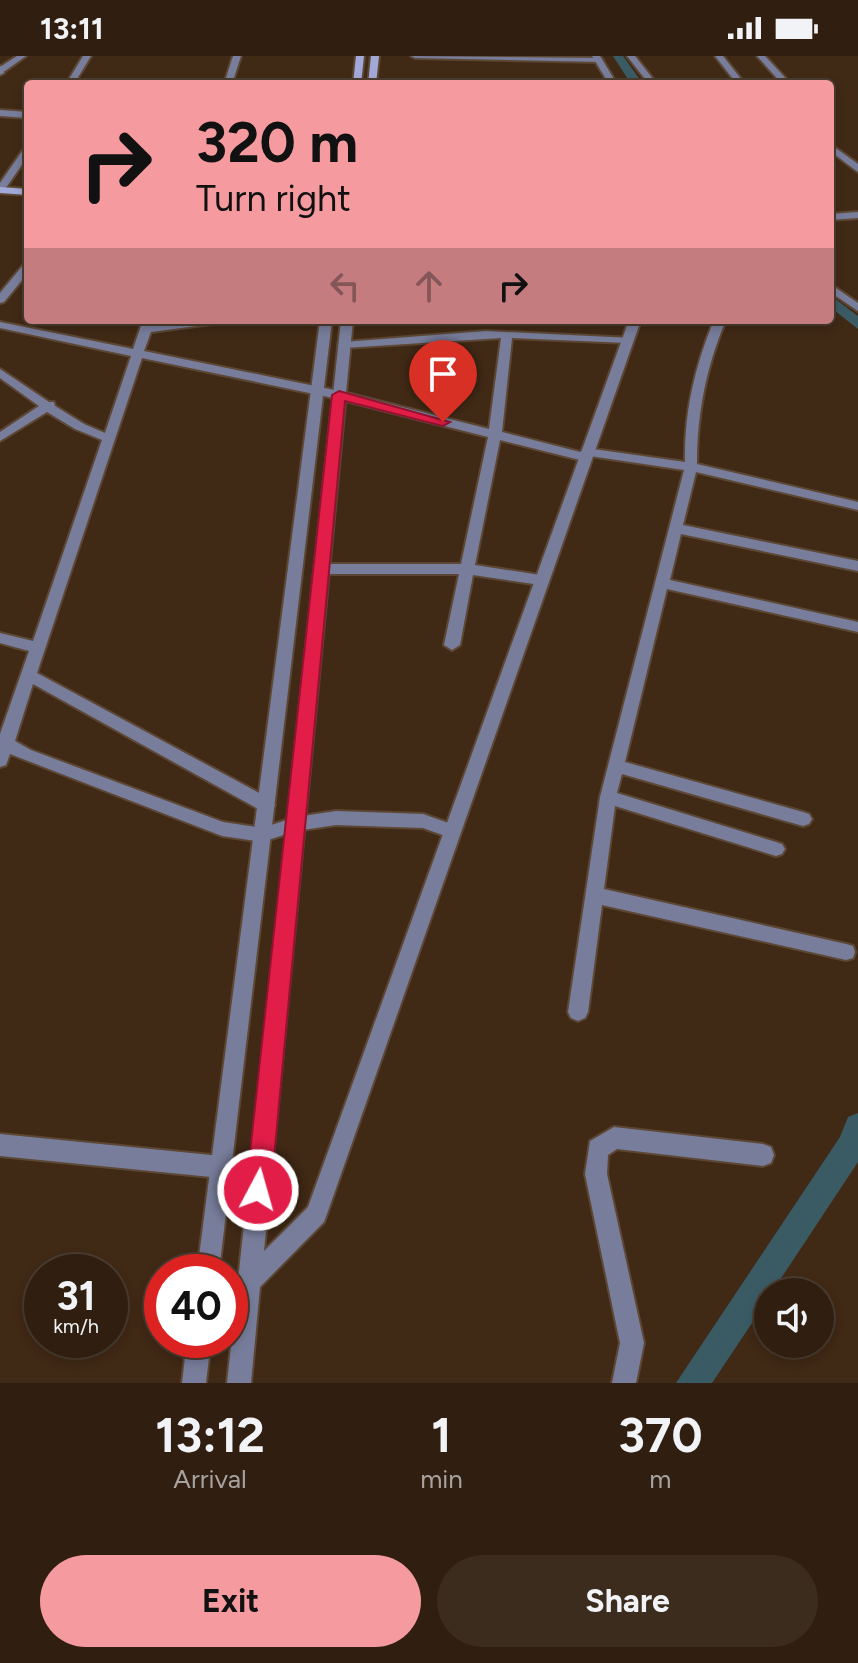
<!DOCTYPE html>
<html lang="en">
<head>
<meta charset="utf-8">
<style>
	:root { --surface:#301f10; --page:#3c2c1e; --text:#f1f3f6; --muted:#a8a29f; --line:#4b3d30; --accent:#f59b9f }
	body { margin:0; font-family:Figtree,sans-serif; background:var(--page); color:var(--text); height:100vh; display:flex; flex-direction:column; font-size:30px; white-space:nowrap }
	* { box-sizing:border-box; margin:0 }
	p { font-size:26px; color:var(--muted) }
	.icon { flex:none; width:44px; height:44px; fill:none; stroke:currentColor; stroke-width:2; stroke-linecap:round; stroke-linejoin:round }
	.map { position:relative; height:1327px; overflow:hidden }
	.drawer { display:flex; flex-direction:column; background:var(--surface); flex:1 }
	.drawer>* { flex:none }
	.guide { position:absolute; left:24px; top:24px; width:810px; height:244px; border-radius:8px; box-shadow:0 4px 12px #0003,0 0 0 2px var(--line); background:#f59b9f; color:#111; overflow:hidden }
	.buttons { position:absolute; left:754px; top:1222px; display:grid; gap:16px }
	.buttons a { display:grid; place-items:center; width:80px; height:80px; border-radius:50%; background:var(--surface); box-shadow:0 4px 12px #0003,0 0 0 2px var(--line); font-size:40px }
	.speed { position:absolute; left:24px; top:1198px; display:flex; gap:16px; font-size:40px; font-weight:700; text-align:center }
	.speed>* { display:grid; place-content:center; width:104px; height:104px; border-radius:50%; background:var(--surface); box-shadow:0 4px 12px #0003,0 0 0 2px var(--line); line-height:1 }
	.speed small { font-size:20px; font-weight:400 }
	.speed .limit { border:12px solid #d22; background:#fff; color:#111 }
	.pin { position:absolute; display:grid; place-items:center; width:68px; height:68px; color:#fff; margin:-82px -34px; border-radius:50% 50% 50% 0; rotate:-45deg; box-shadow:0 0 8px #0007 }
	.pin .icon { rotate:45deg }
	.me { position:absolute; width:88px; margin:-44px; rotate:6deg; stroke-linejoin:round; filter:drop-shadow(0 0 6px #0008) }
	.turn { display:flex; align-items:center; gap:28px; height:168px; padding:0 40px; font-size:36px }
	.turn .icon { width:104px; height:104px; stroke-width:2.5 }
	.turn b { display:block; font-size:56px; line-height:68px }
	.lanes { display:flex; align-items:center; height:76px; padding:0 40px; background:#0003; justify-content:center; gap:40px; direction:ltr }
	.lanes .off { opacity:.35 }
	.eta { display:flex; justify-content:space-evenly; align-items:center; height:136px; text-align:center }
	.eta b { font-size:48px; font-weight:700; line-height:56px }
	.cta { display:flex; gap:16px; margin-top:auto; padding:16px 40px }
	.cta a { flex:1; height:92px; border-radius:48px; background:var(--accent); color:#111; font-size:32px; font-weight:700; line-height:92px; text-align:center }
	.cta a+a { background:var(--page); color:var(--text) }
	.status { display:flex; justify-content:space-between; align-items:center; height:56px; padding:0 40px; background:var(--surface); direction:ltr }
	.status svg { height:22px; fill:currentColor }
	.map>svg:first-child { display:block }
</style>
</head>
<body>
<div class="status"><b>13:11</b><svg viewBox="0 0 49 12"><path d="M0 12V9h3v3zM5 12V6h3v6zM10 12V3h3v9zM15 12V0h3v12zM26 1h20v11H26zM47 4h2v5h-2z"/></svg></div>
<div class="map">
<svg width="858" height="1327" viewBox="0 0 858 1327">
	<rect width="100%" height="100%" fill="#402915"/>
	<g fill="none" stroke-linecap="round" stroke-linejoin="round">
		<path fill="#3b5b64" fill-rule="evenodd" d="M 613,0 L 623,0 L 643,28 L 631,28 Z
			M 830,239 L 858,260 L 858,273 L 830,251 Z
			M 858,1057 L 858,1106 L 772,1236 L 768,1236 L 768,1243 L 712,1327 L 676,1327 L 840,1081 L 848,1061 Z"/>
		<defs>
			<path id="minor" d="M 17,0 L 26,0 L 5,15 L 0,15 L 0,11 Z
				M 83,0 L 91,0 L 74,28 L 66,28 Z
				M 233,0 L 241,0 L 232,28 L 224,28 Z
				M 411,0 L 599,2 L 603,4 L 599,6 L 415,2 Z
				M 627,0 L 635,0 L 657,28 L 649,28 Z
				M 715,0 L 723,0 L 745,28 L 737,28 Z
				M 757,0 L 765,0 L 791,28 L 782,28 Z
				M 0,54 L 28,56 L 28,62 L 0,60 Z
				M 830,88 L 858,108 L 858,116 L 830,95 Z
				M 28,90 L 28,100 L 3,136 L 0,137 L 0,127 L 25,91 Z
				M 28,207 L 28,217 L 4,246 L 0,247 L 0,237 L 24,208 Z
				M 830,228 L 858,247 L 858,255 L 830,236 Z
				M 143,264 L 155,264 L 153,269 L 192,264 L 225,264 L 219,267 L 151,276 L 144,295 L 339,335 L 489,373 L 501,282 L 344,292 L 338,289 L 344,286 L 486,275 L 632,282 L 632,286 L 628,287 L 512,282 L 502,376 L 580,396 L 586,392 L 685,406 C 684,356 695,310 714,264 L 726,264 C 706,311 697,358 697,408 L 858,446 L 858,454 L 696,416 L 683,469 L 858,505 L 858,515 L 681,478 L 670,524 L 858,566 L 858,576 L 667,533 L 625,706 L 803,756 L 809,758 L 812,763 L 809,768 L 803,770 L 622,718 L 617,737 L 776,786 L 782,788 L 785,793 L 782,798 L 776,800 L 615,750 L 604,833 L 846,888 L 853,890 L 855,896 L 853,902 L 846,904 L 602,849 L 588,956 L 585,962 L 578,965 L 571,962 L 568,956 L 600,741 L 684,414 L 590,400 L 584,405 L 500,384 L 475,509 L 540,519 L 547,524 L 540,529 L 473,519 L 460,589 L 452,594 L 444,589 L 459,518 L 321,518 L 314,513 L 321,508 L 461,508 L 488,381 L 338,343 L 142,302 L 37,617 L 272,744 L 275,749 L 272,754 L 266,756 L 260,754 L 33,628 L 15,685 L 31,694 L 223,766 L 262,772 L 296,761 L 336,755 L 423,758 L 457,770 L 460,775 L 457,780 L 451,782 L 423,772 L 336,769 L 296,775 L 262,786 L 222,780 L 10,698 L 6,709 L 0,711 L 0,678 L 29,595 L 0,587 L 0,577 L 33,585 L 102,384 L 75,373 L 47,356 L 0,385 L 0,376 L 39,350 L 0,322 L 0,313 L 49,346 L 54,346 L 55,350 L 84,368 L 105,377 L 131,300 L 0,272 L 0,266 L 133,293 Z
				M 614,1071 L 763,1088 L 771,1091 L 774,1099 L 771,1107 L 763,1110 L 617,1093 L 608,1099 L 607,1118 L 644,1287 L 636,1327 L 612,1327 L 620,1287 L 585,1118 L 590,1085 Z
				M 0,1078 L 221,1100 L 229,1103 L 232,1111 L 229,1119 L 221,1122 L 0,1100 Z"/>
			<path id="tertiary" d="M 592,0 L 600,0 L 617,28 L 609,28 Z
				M 0,10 L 4,12 L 4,17 L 0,19 Z
				M 858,156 L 858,162 L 830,164 L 830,158 Z
				M 320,264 L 332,264 L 219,1216 L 197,1216 Z
				M 341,264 L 353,264 L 264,1195 L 308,1151 L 629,264 L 641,264 L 327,1158 L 324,1166 L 260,1231 L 251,1327 L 227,1327 Z
				M 187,1284 L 211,1284 L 206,1327 L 182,1327 Z"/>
			<path id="secondary" d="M 356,0 L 364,0 L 361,28 L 353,28 Z
				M 371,0 L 379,0 L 376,28 L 368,28 Z
				M 0,131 L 28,133 L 28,139 L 0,137 Z"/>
		</defs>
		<use href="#minor" stroke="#5c4734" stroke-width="4"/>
		<use href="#tertiary" stroke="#5c4734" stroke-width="4"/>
		<use href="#secondary" stroke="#5c4734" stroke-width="4"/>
		<use href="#minor" fill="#787d9b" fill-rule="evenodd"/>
		<use href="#tertiary" fill="#787d9b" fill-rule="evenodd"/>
		<use href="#secondary" fill="#a2a9d8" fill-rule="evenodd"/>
	</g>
	<path fill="#e11d48" stroke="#92132f" stroke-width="2" d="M 339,335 L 450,366 L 443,370 L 345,345 L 271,1134 L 267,1143 L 258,1147 L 250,1143 L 246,1134 L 332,339 Z"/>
</svg>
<div class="buttons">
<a><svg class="icon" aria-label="sound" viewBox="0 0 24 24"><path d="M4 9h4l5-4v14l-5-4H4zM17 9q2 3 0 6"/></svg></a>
</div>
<div class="speed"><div>31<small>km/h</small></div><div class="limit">40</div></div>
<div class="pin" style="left:443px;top:366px;background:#d93025"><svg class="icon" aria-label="arrive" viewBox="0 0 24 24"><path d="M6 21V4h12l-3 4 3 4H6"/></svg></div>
<svg class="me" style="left:258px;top:1134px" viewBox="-20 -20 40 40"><circle r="17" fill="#e11d48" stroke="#fff" stroke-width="3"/><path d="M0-11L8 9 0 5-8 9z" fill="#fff"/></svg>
<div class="guide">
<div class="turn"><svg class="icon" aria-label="right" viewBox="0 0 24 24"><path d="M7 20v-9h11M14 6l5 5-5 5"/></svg><div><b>320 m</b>Turn right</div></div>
<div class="lanes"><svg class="icon off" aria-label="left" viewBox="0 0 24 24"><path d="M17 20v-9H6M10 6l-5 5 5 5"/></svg><svg class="icon off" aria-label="ahead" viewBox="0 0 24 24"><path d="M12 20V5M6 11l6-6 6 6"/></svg><svg class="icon" aria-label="right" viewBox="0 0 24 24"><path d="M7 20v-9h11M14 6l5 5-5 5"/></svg></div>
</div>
</div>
<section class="drawer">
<div class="eta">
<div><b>13:12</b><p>Arrival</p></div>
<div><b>1</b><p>min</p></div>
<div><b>370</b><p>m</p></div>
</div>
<div class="cta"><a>Exit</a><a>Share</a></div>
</section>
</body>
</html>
